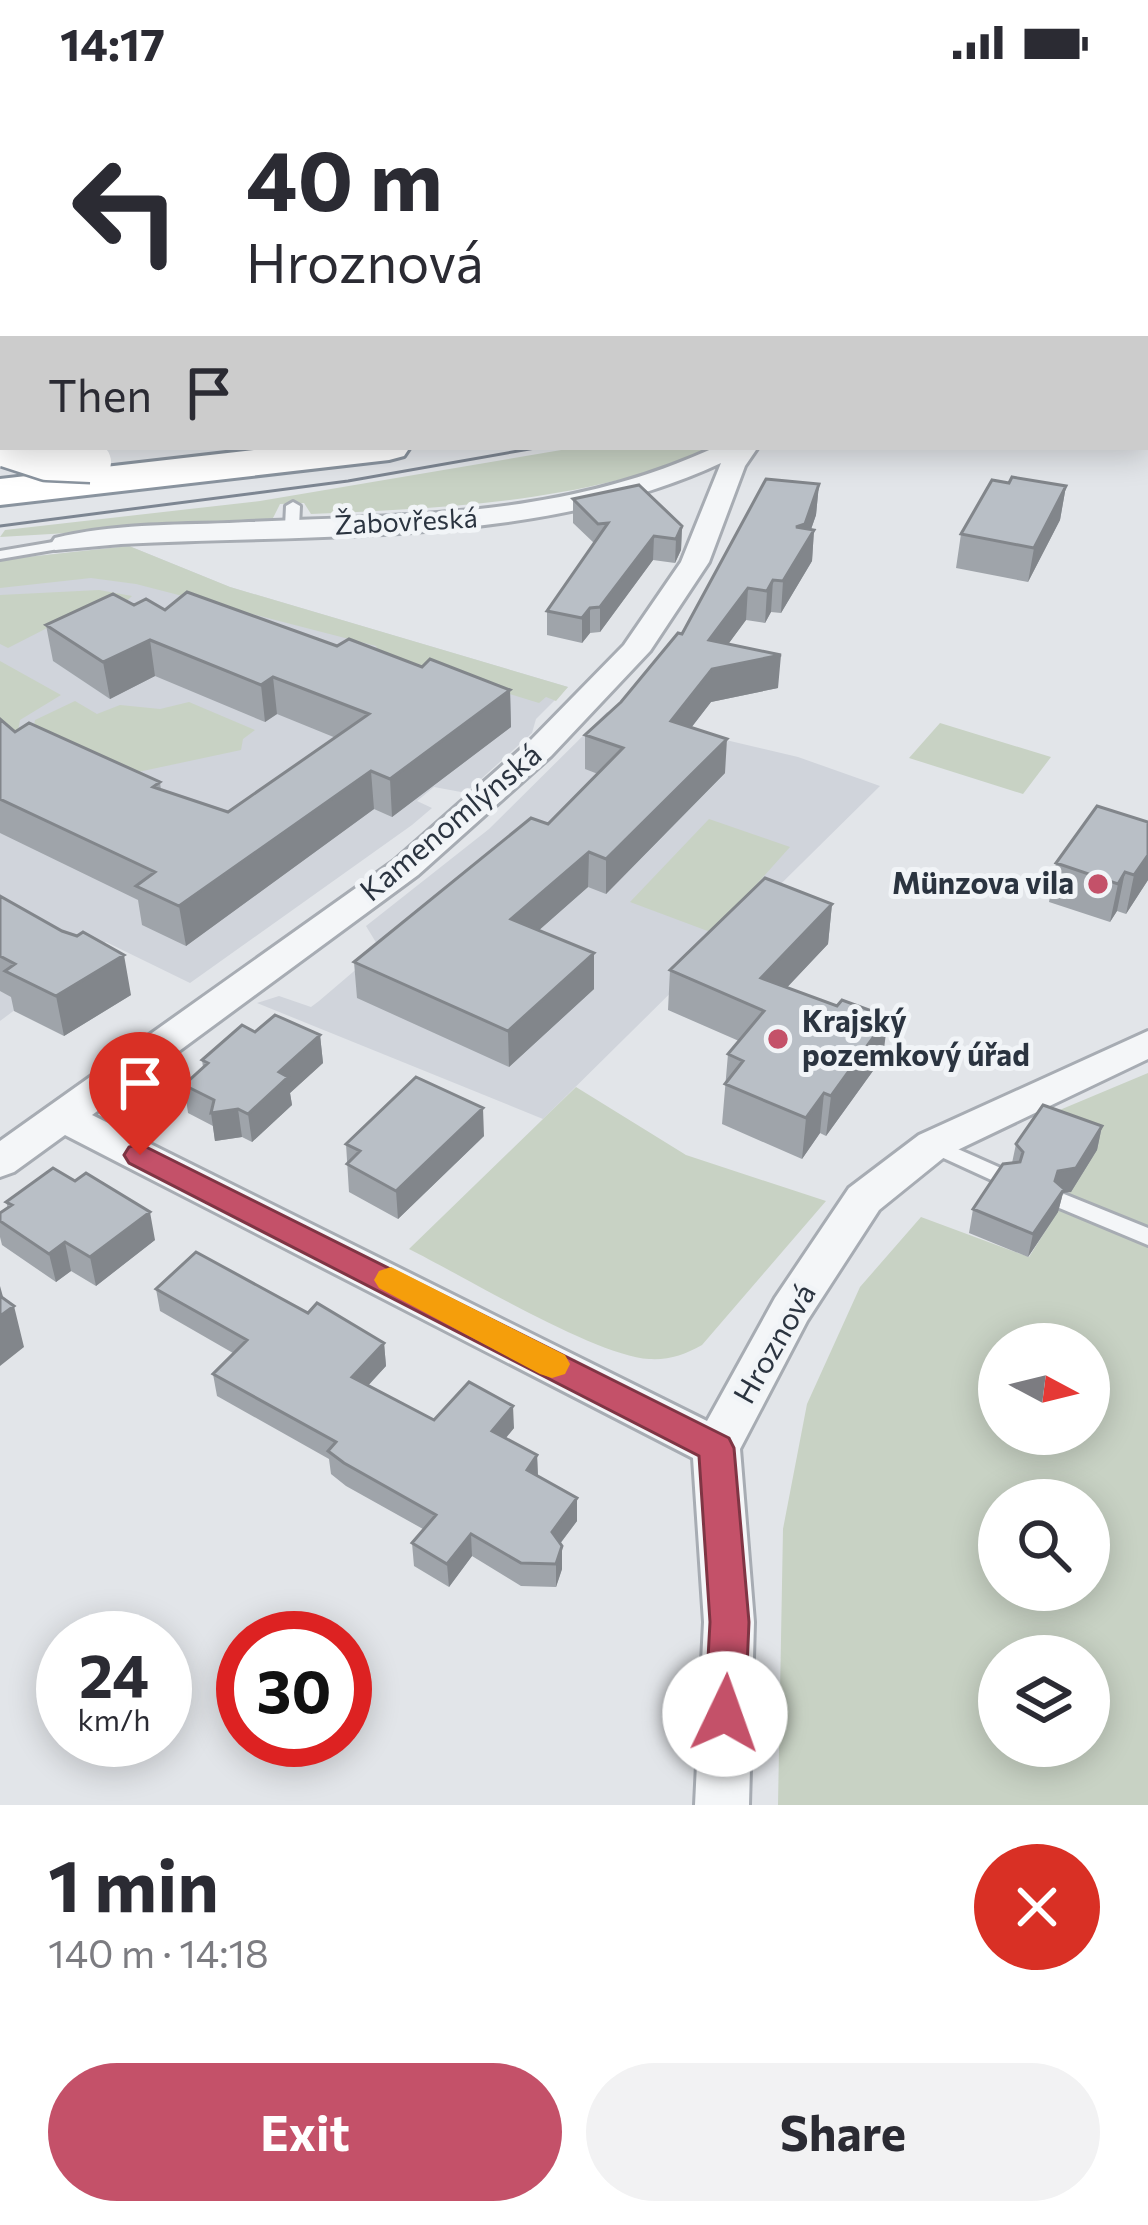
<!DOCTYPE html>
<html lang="en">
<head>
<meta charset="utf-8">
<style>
	:root { --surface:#fff; --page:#f2f2f3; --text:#2b2b33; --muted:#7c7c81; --accent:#c45169 }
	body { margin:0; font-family:Commissioner,sans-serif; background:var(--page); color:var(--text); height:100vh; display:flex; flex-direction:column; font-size:45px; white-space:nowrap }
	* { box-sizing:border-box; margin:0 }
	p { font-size:39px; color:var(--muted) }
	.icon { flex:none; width:66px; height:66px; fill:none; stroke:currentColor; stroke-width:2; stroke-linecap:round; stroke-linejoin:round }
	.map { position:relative; height:1721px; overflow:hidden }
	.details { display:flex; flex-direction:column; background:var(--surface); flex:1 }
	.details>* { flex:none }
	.guide { position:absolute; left:0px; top:0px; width:1149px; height:366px; box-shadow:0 6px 30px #0003; background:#fff; color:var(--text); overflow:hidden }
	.needle { width:78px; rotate:97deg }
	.tools { position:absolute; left:978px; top:1239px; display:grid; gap:24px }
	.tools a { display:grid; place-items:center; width:132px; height:132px; border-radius:50%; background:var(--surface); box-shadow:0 6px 30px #0003; font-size:60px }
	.speed { position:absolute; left:36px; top:1527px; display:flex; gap:24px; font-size:60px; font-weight:700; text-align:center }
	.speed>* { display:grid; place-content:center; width:156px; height:156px; border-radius:50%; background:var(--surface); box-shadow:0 6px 30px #0003; line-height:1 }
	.speed small { font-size:30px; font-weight:400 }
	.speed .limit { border:18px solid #d22; background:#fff; color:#111 }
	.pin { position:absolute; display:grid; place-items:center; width:102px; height:102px; color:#fff; margin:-123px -51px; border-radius:50% 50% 50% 0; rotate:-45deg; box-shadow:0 0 12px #0007 }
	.pin .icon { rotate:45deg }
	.me { position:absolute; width:132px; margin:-66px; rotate:3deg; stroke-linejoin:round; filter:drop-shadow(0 0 9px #0008) }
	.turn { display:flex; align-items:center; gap:42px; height:252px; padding:0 48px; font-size:54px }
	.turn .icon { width:156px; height:156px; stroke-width:2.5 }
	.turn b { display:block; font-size:84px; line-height:102px }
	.then { display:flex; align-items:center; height:114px; padding:0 48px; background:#0003; gap:24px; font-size:45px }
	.round { display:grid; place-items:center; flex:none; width:126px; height:126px; border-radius:63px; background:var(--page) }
	.overview { display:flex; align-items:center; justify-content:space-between; height:204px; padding:0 48px }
	h1 { font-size:72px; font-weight:700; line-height:90px }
	.cta { display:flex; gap:24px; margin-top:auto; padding:24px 48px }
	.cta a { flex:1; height:138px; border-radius:72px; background:var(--accent); color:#fff; font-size:48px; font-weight:700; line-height:138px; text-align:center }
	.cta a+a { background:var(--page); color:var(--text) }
	.status { display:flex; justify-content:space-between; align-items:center; height:84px; padding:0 60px; background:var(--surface); direction:ltr }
	.status svg { height:33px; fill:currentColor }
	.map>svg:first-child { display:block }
</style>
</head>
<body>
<div class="status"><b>14:17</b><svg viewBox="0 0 49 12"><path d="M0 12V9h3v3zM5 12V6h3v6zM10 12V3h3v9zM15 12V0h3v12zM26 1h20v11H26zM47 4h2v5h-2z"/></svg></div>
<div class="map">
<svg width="1148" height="1721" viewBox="0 0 1148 1721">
	<rect width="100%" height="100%" fill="#e2e5e9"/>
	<path fill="#d0d4db" d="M 129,462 L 230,503 L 568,603 L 536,635 L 532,649 L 471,704 L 461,708 L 434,703 L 417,717 L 432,724 L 412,741 L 190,899 L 106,858 L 0,937 L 0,476 Z
		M 607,628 L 798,673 L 880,702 L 543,1035 L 257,919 L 279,912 L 311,923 L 319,917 L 380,865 L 366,842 L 489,745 Z"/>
	<path fill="#c8d2c4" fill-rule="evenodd" d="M 579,363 L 717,363 C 589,418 449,424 311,430 L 304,419 L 280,420 L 273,434 L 255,438 L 0,453 L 5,446 L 260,417 Z
		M 129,462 L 230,503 L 568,603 L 556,617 L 546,613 L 539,619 L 379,570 L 376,562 L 136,500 L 91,494 L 0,504 L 0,476 Z
		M 99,506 L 132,512 L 106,537 L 53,541 L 8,564 L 0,560 L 0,511 Z
		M 0,577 L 61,611 L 20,636 L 14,669 L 0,678 Z
		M 75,617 L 97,630 L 120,621 L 160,625 L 189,618 L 255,646 L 243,655 L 241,666 L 138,688 L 30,664 L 35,636 Z
		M 940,639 L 1051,673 L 1023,710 L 909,674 Z
		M 709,735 L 790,763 L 713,849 L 630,818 Z
		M 1148,989 L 1148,1721 L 778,1721 L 783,1445 L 807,1320 L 860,1203 L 921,1133 L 1029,1173 L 1096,1066 L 1031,1038 ZM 999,1260 L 1089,1260 L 1089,1350 L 999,1350 ZM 999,1416 L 1089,1416 L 1089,1506 L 999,1506 ZM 999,1572 L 1089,1572 L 1089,1662 L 999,1662 Z
		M 576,1003 L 686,1071 L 826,1117 L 702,1261 C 684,1271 670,1276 649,1275 C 596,1272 463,1192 409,1165 Z"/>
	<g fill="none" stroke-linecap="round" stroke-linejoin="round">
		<defs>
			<path id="service" d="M 636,0 L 645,0 L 648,3 L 639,3 Z
				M 293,418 L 300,422 L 299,443 L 292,447 L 285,443 L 286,422 Z
				M 65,456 L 72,460 L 70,463 L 0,475 L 0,467 Z
				M 933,1054 L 1012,1089 L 1015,1094 L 1012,1099 L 998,1099 L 926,1066 L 923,1061 L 926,1056 Z
				M 1064,1110 L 1148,1144 L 1148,1161 L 1057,1123 L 1054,1118 L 1057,1113 Z"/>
			<path id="minor" d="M 716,363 L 758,363 L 745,382 L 709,478 L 650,567 L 551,672 L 418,791 L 92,1031 L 707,1337 L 775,1214 L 849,1104 L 919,1051 L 1148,947 L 1148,975 L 947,1071 L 879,1126 L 807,1237 L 740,1365 L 754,1538 L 749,1721 L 695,1721 L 704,1538 L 693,1374 L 65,1051 L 14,1088 L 0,1093 L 0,1057 L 394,777 L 529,658 L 624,561 L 681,478 L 721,379 C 544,462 315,450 121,460 L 55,466 L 51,460 L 55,454 C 112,440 172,441 229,439 C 401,430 555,437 716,363 Z"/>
			<path id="tertiary" d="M 120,0 L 163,0 L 118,3 Z
				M 3,34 L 3,48 L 0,49 L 0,35 Z
				M 1146,114 L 1148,114 L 1148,128 L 1146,128 Z"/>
			<path id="trunk" d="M 1146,252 L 1148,252 L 1148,274 L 1146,274 Z
				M 279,363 L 410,363 L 404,372 L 389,376 L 0,421 L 0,395 Z"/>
		</defs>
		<use href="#service" stroke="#a7acb3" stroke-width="6"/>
		<use href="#minor" stroke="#a7acb3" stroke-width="6"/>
		<use href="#tertiary" stroke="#a7acb3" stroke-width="6"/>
		<use href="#trunk" stroke="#8a949f" stroke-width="6"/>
		<use href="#service" fill="#f4f6f8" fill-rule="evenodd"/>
		<use href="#minor" fill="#f4f6f8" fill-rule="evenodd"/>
		<use href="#tertiary" fill="#f4f6f8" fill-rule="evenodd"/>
		<use href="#trunk" fill="#fff" fill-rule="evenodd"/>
		<path stroke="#7d8692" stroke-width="3" d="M 0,442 L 348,397 L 541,363"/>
		<defs>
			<path id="trunk-bridge" d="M 7,363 L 47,376 L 91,378"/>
		</defs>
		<use href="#trunk-bridge" stroke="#8a949f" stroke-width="45" stroke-linecap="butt"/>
		<use href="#trunk-bridge" stroke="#fff" stroke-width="40"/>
	</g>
	<path fill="#9fa4aa" d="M 659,0 L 899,0 L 895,3 L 683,3 Z
		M 1148,1 L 1148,91 L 1146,91 L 1146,3 Z
		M 1009,399 L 1066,402 L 1060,436 L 1028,498 L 956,484 L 961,450 Z
		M 819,400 L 816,431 L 811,445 L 814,446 L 812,477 L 781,529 L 771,528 L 765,539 L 746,536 L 728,560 L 778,604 L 711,618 L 691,644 L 725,689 L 606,810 L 588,803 L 539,846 L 594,905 L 509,983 L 357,914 L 354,878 L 548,740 L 598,690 L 585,685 L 585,651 L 621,618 Z
		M 573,415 L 682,442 L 681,466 L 675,479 L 653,476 L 600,548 L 590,549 L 582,559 L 547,551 L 547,527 L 594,459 L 573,439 Z
		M 134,521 L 165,526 L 337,562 L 510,606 L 511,643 L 392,733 L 374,725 L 186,862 L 142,841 L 138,816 L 0,749 L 0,635 L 15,648 L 160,698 L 161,706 L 228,728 L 336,654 L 277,630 L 265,638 L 155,592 L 110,615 L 53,577 L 46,541 Z
		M 1148,738 L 1148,796 L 1126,830 L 1117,827 L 1110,838 L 1049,818 L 1056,779 Z
		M 0,812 L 131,911 L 64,952 L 14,927 L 11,913 L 0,907 Z
		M 832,820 L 828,860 L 786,904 L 883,973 L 826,1052 L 820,1049 L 802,1075 L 722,1040 L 728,970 L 739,957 L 668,926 L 670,886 Z
		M 255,948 L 320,951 L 323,979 L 290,1009 L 292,1021 L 252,1058 L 242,1053 L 215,1057 L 213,1042 L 188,1029 L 184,1001 L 203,983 L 202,976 Z
		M 1102,1042 L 1097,1066 L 1071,1108 L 1063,1109 L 1058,1128 L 1028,1173 L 969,1149 L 973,1125 L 1012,1079 L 1016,1060 Z
		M 484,1052 L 398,1135 L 349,1108 L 346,1060 Z
		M 6,1118 L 155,1156 L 96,1202 L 71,1187 L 56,1198 L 2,1161 L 0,1153 L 0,1129 L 8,1124 Z
		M 156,1205 L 308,1229 L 384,1259 L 386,1282 L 368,1301 L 434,1336 L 514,1344 L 506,1354 L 537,1371 L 538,1392 L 577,1437 L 560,1460 L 562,1485 L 556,1503 L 521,1502 L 472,1472 L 449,1503 L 414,1482 L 412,1459 L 423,1445 L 346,1402 L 331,1390 L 329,1375 L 217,1312 L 213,1290 L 233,1269 L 160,1227 Z"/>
	<path fill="#82868b" d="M 868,0 L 899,0 L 895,3 L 864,3 Z
		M 819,400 L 816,431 L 807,457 L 814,446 L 812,477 L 781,529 L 783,497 L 796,443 Z
		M 1066,402 L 1060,436 L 1028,498 L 1034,464 Z
		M 682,442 L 681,466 L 675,479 L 676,455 Z
		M 654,452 L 653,476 L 600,548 L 600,523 Z
		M 773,496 L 771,528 L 765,539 L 767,507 Z
		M 748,504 L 746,536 L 707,589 L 709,556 Z
		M 590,524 L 590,549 L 582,559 L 582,534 Z
		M 150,556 L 155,592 L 110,615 L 103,578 Z
		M 781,571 L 778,604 L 711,618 L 670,671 L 671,637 L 712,585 Z
		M 273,593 L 277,630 L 265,638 L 261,601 Z
		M 510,606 L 511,643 L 392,733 L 390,695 Z
		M 727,655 L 725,689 L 606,810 L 606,775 Z
		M 371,687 L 374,725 L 186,862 L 179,822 Z
		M 589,768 L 588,803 L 512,870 L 511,835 Z
		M 1148,771 L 1148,796 L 1126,830 L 1134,791 Z
		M 1125,788 L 1117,827 L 1110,838 L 1118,800 Z
		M 832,820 L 828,860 L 764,928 L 761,894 Z
		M 594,869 L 594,905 L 509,983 L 508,947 Z
		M 124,871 L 131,911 L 64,952 L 56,912 Z
		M 888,933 L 883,973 L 826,1052 L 831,1012 Z
		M 320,951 L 323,979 L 290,1009 L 292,1021 L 252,1058 L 248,1030 L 279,988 Z
		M 824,1009 L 820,1049 L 802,1075 L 806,1034 Z
		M 483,1024 L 484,1052 L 398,1135 L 396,1107 Z
		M 238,1025 L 242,1053 L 215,1057 L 211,1029 Z
		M 1102,1042 L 1097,1066 L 1071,1108 L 1063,1109 L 1058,1128 L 1028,1173 L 1033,1150 L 1058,1087 Z
		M 150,1128 L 155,1156 L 96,1202 L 90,1173 Z
		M 65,1158 L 71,1187 L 56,1198 L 49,1170 Z
		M 0,1202 L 7,1227 L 14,1222 L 24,1263 L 0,1282 Z
		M 384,1259 L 386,1282 L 355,1316 L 352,1293 Z
		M 513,1322 L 514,1344 L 493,1369 L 492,1347 Z
		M 537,1371 L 538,1394 L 527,1386 Z
		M 577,1414 L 577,1437 L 552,1470 L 552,1448 Z
		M 471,1450 L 472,1472 L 449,1503 L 447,1480 Z
		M 562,1462 L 562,1485 L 556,1503 L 556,1480 Z"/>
	<path fill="#b9bfc6" stroke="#82868b" stroke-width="3" d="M 83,0 L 124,0 L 121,3 L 80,3 Z
		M 260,0 L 379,0 L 378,3 L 254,3 Z
		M 445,0 L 523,0 L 538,2 L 439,3 Z
		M 734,0 L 868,0 L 864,3 L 729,3 Z
		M 1057,0 L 1148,1 L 1148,66 L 1146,65 L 1146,3 L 1052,3 Z
		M 1012,393 L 1066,402 L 1034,464 L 961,450 L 992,396 L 1009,399 Z
		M 766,395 L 819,400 L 805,440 L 796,443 L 814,446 L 783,497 L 773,496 L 767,507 L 748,504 L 709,556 L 781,571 L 712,585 L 671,637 L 727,655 L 606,775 L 589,768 L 511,835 L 594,869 L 508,947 L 354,878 L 531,734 L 548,740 L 623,664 L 585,651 L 621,618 L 678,549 L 682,550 Z
		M 639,401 L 682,442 L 676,455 L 654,452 L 600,523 L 590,524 L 582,534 L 547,527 L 608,439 L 598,440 L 573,415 Z
		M 187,508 L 337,562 L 349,555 L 422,583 L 430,575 L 510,606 L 390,695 L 371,687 L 179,822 L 136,802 L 155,788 L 0,715 L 0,635 L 15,648 L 29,639 L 160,698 L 153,703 L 228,728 L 369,630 L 273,593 L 261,601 L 150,556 L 103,578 L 46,541 L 113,510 L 134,521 L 146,515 L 165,526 Z
		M 1097,722 L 1148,738 L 1148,771 L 1134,791 L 1125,788 L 1118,800 L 1056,779 Z
		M 765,794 L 832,820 L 761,894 L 837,922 L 842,916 L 888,933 L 831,1012 L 824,1009 L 806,1034 L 725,1000 L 743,977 L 728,970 L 764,927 L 670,886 Z
		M 0,812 L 62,847 L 77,852 L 83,848 L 124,871 L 56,912 L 5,887 L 15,880 L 0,872 Z
		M 275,931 L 320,951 L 279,988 L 288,993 L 248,1030 L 238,1025 L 211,1029 L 214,1016 L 184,1001 L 208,979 L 202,976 L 242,941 L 255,948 Z
		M 416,993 L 483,1024 L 396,1107 L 347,1080 L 360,1067 L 346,1060 Z
		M 1043,1021 L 1102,1042 L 1076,1084 L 1058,1087 L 1055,1097 L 1064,1105 L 1033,1150 L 973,1125 L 1003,1080 L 1020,1078 L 1023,1068 L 1016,1060 Z
		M 53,1084 L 75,1097 L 86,1089 L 150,1128 L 90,1173 L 65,1158 L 49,1170 L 0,1137 L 0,1129 L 12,1121 L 6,1118 Z
		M 196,1168 L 308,1229 L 317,1219 L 384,1259 L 352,1293 L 434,1336 L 469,1298 L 513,1322 L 492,1347 L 537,1371 L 527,1386 L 577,1414 L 552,1448 L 562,1462 L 556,1480 L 521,1479 L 471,1450 L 447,1480 L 412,1459 L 436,1431 L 344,1379 L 328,1367 L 336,1358 L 213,1290 L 247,1256 L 156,1205 Z
		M 0,1212 L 14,1222 L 0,1232 Z"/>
	<path fill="#c45169" stroke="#7f3544" stroke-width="3" d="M 140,1060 L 729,1354 L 734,1364 L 749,1538 L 745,1630 L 740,1643 L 725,1648 L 711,1643 L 705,1630 L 710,1538 L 699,1372 L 129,1079 L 124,1071 L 129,1063 Z"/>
	<path fill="#f59e0b" d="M 391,1183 L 565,1271 L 570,1280 L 565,1290 L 552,1294 L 540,1290 L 379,1204 L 374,1196 L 379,1187 Z"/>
	<g fill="#c45169" stroke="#f1f4f7" stroke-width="4.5">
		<circle cx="1098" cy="800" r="12"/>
		<circle cx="778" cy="955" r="12"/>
	</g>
	<g text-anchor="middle" stroke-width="10" stroke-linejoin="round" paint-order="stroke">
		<g font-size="27" fill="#2b3440" stroke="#f1f4f7">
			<text transform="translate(406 438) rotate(-3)" y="9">Žabovřeská</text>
		</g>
		<g font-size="30" fill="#2b3440" stroke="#f1f4f7">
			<text transform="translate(451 739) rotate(-40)" y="10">Kamenomlýnská</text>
			<text transform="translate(775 1260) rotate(-60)" y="10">Hroznová</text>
		</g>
		<g font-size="30" font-weight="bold" fill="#2b3440" stroke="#f1f4f7" text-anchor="end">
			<text x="1074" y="810">Münzova vila</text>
			<text x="802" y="948" text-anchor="start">Krajský<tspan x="802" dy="34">pozemkový úřad</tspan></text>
		</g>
	</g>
</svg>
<div class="tools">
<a><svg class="needle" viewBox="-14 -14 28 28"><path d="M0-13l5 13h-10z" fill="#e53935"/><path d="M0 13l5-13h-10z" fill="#7c7c81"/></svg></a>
<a><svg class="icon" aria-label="search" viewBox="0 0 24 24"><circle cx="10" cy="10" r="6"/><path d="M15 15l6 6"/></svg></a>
<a><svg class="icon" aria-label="layers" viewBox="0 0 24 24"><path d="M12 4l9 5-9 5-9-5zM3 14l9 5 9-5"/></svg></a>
</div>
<div class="speed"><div>24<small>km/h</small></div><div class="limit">30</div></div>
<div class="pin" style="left:140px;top:1071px;background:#d93025"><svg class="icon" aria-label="arrive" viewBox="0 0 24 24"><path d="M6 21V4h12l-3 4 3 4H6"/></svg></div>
<svg class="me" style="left:725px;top:1630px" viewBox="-20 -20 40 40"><circle r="19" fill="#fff"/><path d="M0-13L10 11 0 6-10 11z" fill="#c45169"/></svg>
<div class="guide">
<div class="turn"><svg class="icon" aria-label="left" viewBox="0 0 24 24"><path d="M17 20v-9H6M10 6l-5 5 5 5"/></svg><div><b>40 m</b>Hroznová</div></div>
<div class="then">Then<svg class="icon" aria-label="arrive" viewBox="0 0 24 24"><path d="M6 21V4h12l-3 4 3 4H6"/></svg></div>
</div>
</div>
<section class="details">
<div class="overview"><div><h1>1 min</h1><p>140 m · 14:18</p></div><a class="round" style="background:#d93025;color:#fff"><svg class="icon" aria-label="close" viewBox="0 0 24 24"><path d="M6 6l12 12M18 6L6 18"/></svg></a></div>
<div class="cta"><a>Exit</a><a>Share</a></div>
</section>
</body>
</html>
